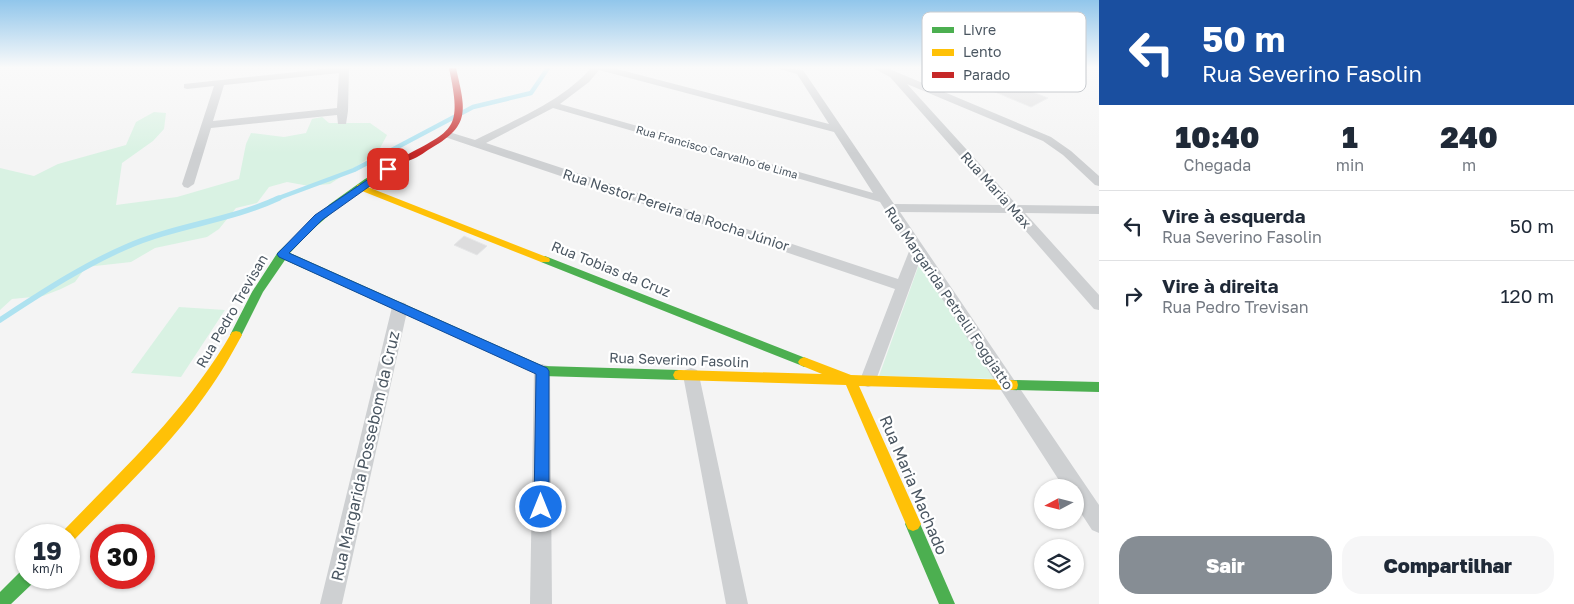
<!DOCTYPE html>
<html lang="pt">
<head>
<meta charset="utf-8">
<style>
	:root { --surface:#fff; --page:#f6f6f7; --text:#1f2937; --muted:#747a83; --line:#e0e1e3; --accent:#868d94 }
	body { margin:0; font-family:"Golos Text",sans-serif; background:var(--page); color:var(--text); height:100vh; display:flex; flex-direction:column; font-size:19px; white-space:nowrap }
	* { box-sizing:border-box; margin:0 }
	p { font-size:16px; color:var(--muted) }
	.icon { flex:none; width:28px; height:28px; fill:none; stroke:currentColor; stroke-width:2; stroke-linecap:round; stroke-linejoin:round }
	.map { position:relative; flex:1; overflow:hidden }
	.details { display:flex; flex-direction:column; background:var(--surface); width:475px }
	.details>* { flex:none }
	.guide { background:#1a4fa0; color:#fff; overflow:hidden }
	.needle { width:32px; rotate:263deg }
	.buttons { position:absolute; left:1034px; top:479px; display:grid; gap:10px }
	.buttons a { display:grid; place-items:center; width:50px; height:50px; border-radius:50%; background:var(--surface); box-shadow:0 1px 4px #0004; font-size:25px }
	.speed { position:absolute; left:15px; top:524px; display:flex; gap:10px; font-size:25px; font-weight:700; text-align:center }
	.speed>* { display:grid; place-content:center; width:65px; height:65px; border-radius:50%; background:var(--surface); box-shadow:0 1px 4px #0004; line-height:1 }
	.speed small { font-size:12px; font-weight:400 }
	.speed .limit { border:8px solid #d22; background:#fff; color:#111 }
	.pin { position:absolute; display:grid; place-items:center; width:42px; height:42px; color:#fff; margin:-21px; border-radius:10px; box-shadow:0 2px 8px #0006 }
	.me { position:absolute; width:55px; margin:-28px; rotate:0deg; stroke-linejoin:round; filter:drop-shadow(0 0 4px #0008) }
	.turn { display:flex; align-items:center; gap:18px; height:105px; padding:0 20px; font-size:22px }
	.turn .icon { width:65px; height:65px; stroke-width:2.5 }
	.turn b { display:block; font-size:35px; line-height:42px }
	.eta { display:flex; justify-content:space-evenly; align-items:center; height:85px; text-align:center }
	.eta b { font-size:30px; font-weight:800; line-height:35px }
	.action { display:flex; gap:10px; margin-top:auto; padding:10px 20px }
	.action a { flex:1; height:58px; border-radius:20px; background:var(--accent); color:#fff; font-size:20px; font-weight:800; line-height:58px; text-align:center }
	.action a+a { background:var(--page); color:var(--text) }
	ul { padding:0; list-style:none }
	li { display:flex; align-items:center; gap:15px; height:70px; padding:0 20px; border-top:1px solid var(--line) }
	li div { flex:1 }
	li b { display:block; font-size:19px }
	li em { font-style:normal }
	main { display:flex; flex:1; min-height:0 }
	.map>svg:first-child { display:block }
</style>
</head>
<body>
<main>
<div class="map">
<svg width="1099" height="604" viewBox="0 0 1099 604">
	<rect width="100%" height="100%" fill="#f4f4f4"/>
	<path fill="#d9f2e3" d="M 154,112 L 166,113 L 164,129 L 153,141 L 122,163 L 116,205 L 177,197 L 239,179 L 246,144 L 251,133 L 284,137 L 306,133 L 312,119 L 322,117 L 329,123 L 370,123 L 387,135 L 378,152 L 330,184 L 309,186 L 287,182 L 269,187 L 257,203 L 236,208 L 219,229 L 207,237 L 155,248 L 131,262 L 86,267 L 75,282 L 61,289 L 43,296 L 12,299 L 0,310 L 0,168 L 34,176 L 58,164 L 126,145 L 136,122 Z
		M 921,259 L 997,379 L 879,376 Z
		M 179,307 L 225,310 L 181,377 L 131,373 Z"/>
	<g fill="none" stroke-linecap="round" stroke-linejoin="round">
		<path stroke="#aee2f0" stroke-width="4.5" d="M 276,199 L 354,170 L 473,107 L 531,93 L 548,68"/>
		<path stroke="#aee2f0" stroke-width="5.5" d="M 0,320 C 40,294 82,266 126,247 C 176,225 230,221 279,198"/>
	</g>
	<path fill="#ddddde" stroke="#e5e6e7" d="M 937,68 L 1052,68 L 1020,87 L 1048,98 L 1031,107 Z
		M 464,236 L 487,246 L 477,255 L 454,245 Z"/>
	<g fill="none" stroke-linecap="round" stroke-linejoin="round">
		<path fill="#ced0d2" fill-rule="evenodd" d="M 333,68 L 349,68 L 348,111 L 346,124 L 338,124 L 337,115 L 211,128 L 194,184 L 188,188 L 184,187 L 182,184 L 214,86 L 187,89 L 184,88 L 184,84 ZM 339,73 L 337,108 L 213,121 L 224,85 Z
			M 591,68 L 613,68 L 829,124 L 797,74 L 776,68 L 803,70 L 894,204 L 1003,205 L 890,77 L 873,68 L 887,68 L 1051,137 L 1071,151 L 1099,176 L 1099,186 L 1095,185 L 1063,155 L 1043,141 L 907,84 L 1017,205 L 1099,206 L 1099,214 L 1025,213 L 1099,295 L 1099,310 L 1094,309 L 1010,213 L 900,212 L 1099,505 L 1099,533 L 1092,530 L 1075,504 L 1075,488 L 1064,488 L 919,263 L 876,380 L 874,385 L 868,387 L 862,385 L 860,380 L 895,289 L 445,137 L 443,135 L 449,132 L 475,140 C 516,119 560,103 591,68 ZM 599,70 L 834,132 L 873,193 L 560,104 L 589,82 ZM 553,108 L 880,202 L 910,249 L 898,279 L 486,143 Z
			M 400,302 L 405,303 L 408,307 L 342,604 L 320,604 L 392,307 L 395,303 Z
			M 542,364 L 548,366 L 550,371 L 552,604 L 530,604 L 534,371 L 536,366 Z
			M 691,368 L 697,370 L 699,375 L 748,604 L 726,604 L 683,375 L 685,370 Z"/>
		<path fill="#4caf50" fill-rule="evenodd" d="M 406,156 L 410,159 L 409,161 C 364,186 324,215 290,253 L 543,366 L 679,370 L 683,371 L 685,375 L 683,379 L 679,380 L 542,376 L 285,260 L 263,292 L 240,338 L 232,338 L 230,335 L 252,292 L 278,252 L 330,204 L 365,179 Z
			M 545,256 L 808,359 L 810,362 L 808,365 L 804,367 L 800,365 L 541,262 L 540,260 L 541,258 Z
			M 1012,380 L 1099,382 L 1099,392 L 1012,390 L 1007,389 L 1006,385 L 1007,381 Z
			M 913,517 L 918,519 L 955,604 L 939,604 L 905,524 L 908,519 Z
			M 26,570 L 26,578 L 34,578 L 32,584 L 11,604 L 0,604 L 0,592 L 20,572 Z"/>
		<path fill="#ffc107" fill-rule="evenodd" d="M 360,184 L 549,258 L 550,260 L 549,262 L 541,262 L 357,189 L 357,185 Z
			M 236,331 L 240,332 L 242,335 C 231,355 220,375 206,394 C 168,448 119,493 74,540 L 69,543 L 69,535 L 61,535 L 64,530 C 126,466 187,410 232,332 Z
			M 804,357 L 851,375 L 1012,380 L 1017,381 L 1018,385 L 1017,389 L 1012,390 L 859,386 L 921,524 L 918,529 L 913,531 L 908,529 L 846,385 L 679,380 L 675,379 L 673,375 L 675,371 L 679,370 L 822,374 L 800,365 L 798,362 L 800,359 Z"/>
		<path fill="#c62828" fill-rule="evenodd" d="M 449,68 L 456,68 C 466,112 471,126 428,150 C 421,155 411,162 403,161 L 403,157 C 455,129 462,130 449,68 Z"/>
	</g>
	<linearGradient id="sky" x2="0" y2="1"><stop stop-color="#91c6eb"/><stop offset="0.44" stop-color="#fafafa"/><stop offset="1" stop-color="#fafafa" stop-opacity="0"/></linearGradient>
	<rect width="1099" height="153" fill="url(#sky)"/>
	<path fill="#1a73e8" stroke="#114b97" d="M 388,166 L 392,169 L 391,171 L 322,220 L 289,253 L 547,368 L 549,371 L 549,507 L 547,512 L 541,514 L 536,512 L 534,507 L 536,374 L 279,257 L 277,254 L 315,215 Z"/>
	<g text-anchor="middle" stroke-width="4.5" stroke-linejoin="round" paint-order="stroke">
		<g font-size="11" fill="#4a5661" stroke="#fff">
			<text transform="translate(717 152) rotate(16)" y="4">Rua Francisco Carvalho de Lima</text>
		</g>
		<g font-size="14" fill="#4a5661" stroke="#fff">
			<text transform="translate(996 190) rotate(48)" y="5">Rua Maria Max</text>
			<text transform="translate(676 210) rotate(18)" y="5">Rua Nestor Pereira da Rocha Júnior</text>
			<text transform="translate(611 269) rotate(22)" y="5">Rua Tobias da Cruz</text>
			<text transform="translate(949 298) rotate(56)" y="5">Rua Margarida Petrelli Foggiatto</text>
			<text transform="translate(232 311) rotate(-60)" y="5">Rua Pedro Trevisan</text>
			<text transform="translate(679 360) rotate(2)" y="5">Rua Severino Fasolin</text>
		</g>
		<g font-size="16" fill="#4a5661" stroke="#fff">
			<text transform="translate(365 456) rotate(-77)" y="6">Rua Margarida Possebom da Cruz</text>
			<text transform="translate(914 485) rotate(67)" y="6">Rua Maria Machado</text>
		</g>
	</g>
	<rect x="922" y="12" width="164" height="80" rx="8" fill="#fff" stroke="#c9ccd0" stroke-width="1"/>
	<rect x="932" y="27" width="22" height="6" fill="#4caf50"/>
	<rect x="932" y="49" width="22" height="7" fill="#ffc107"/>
	<rect x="932" y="72" width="22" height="6" fill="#c62828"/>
	<g font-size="14" fill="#4a5661">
		<text x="963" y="35">Livre</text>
		<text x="963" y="57">Lento</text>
		<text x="963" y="80">Parado</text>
	</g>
</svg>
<div class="buttons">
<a><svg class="needle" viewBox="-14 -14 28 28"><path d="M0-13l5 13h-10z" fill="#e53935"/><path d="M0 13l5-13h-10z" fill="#747a83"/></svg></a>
<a><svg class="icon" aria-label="layers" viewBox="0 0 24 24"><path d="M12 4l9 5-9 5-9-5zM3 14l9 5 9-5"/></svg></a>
</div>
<div class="speed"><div>19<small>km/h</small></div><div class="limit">30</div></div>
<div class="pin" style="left:388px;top:169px;background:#d93025"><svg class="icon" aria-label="arrive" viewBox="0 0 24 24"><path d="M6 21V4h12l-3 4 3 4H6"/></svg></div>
<svg class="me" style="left:541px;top:507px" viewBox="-20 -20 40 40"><circle r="17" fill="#1a73e8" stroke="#fff" stroke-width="3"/><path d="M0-11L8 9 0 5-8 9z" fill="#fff"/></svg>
</div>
<section class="details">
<div class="guide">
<div class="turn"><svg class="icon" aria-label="left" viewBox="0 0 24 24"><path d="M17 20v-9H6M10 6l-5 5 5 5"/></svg><div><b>50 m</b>Rua Severino Fasolin</div></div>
</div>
<div class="eta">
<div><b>10:40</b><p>Chegada</p></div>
<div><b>1</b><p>min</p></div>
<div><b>240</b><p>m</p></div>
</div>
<ul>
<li><svg class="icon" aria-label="left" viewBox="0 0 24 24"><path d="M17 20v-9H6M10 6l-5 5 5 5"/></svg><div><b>Vire à esquerda</b><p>Rua Severino Fasolin</p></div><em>50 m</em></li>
<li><svg class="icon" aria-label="right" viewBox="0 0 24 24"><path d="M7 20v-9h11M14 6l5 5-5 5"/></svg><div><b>Vire à direita</b><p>Rua Pedro Trevisan</p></div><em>120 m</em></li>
</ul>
<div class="action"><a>Sair</a><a>Compartilhar</a></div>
</section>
</main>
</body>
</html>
